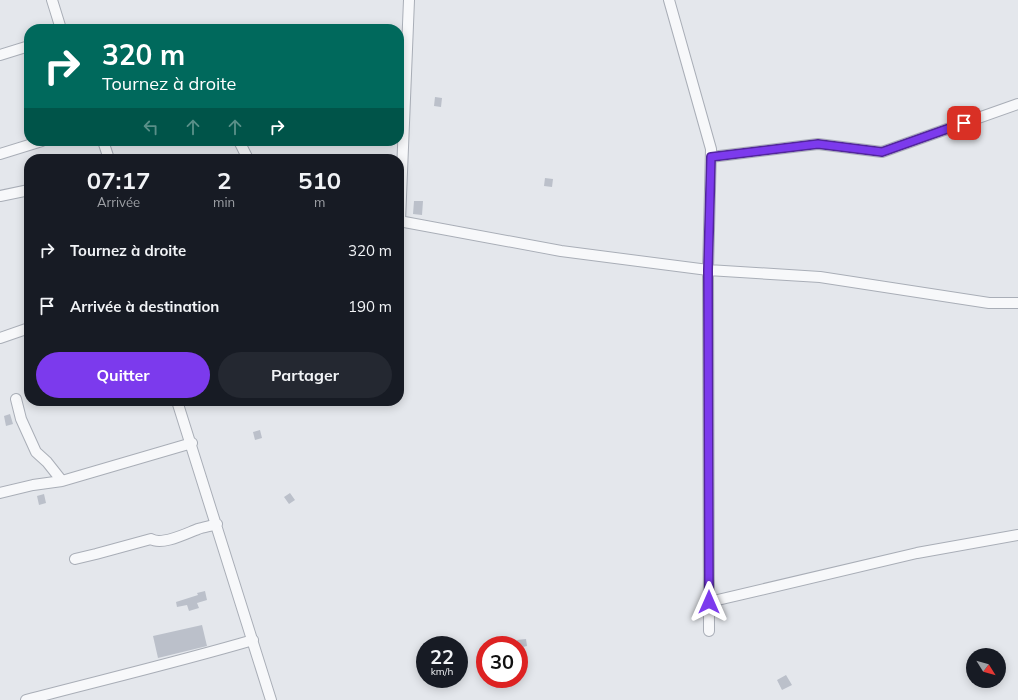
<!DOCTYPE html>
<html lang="fr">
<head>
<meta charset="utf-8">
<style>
	:root { --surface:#171b24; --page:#242831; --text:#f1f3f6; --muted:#9ea1a6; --accent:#7c3aed }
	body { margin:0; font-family:Mulish,sans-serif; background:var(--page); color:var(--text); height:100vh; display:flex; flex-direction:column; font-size:15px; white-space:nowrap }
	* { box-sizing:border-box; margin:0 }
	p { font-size:13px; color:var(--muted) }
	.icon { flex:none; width:22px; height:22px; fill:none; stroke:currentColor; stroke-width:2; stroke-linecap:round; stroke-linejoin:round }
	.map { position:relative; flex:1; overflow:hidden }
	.drawer { position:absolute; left:24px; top:154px; width:380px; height:252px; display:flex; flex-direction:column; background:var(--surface); border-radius:16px; box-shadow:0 2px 10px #0003 }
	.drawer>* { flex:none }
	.banner { position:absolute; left:24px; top:24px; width:380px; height:122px; border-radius:16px; box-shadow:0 2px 10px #0003; background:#00695c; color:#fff; overflow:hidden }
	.needle { width:26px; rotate:127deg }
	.tools { position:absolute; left:966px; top:648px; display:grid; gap:8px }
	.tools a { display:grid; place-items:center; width:40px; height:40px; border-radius:50%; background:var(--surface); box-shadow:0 2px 10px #0003; font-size:20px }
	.speed { position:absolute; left:416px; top:636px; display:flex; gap:8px; font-size:20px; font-weight:700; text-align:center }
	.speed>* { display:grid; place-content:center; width:52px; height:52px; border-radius:50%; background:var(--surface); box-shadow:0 2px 10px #0003; line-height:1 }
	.speed small { font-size:10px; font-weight:400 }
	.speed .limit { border:6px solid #d22; background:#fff; color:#111 }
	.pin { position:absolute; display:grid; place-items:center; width:34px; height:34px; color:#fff; margin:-17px; border-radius:8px; box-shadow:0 2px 6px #0006 }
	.me { position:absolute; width:44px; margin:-22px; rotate:0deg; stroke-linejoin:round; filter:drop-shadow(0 0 3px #0008) }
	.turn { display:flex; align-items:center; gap:14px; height:84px; padding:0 12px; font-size:18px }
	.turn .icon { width:52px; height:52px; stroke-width:2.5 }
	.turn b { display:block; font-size:28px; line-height:34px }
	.lanes { display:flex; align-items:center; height:38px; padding:0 12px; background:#0003; justify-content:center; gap:20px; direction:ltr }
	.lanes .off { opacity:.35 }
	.eta { display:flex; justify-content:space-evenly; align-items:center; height:68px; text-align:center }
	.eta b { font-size:24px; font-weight:700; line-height:28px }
	.action { display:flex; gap:8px; margin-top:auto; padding:8px 12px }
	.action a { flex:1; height:46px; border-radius:24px; background:var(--accent); color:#fff; font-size:16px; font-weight:700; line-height:46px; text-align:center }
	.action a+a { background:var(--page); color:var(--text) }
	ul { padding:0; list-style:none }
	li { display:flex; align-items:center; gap:12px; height:56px; padding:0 12px }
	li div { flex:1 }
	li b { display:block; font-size:15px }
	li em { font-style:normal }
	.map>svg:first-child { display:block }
</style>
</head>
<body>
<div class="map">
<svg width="1018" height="700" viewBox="0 0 1018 700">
	<rect width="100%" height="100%" fill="#e4e7ec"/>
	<path fill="#bbc0ca" d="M 435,97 L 442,98 L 441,107 L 434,106 Z
		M 545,178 L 553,179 L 552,187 L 544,186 Z
		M 414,201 L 423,201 L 422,215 L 413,214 Z
		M 10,414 L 13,424 L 6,426 L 4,416 Z
		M 260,430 L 262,438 L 255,440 L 253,432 Z
		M 290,493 L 295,500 L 289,504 L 284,497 Z
		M 44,494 L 46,503 L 39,505 L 37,496 Z
		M 205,591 L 207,600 L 197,603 L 199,608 L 189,611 L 187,605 L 177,607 L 176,602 L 198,595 L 197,593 Z
		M 202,625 L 207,646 L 158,658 L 153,636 Z
		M 526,639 L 527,646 L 519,648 L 517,640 Z
		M 786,675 L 792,685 L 782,690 L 777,680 Z"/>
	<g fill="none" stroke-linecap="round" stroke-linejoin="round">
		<defs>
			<path id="minor" d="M 52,0 L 61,29
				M 669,0 L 711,149 L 708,270 L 709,631
				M 0,55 L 29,46
				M 103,141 L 109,159
				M 239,141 L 248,159
				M 0,154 L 42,141
				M 711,157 L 818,144 L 882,152 L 1018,104
				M 0,196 L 29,190
				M 399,221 L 561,251 L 708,270 L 820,277 L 989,303 L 1018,303
				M 400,221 L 409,0
				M 0,338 L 29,328
				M 16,399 L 21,419 L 36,452 L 47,462 L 62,481
				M 177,401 L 271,700
				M 0,493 L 33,485 L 62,481 L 192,443
				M 75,559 L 96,554 L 151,539 C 162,546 187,533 198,529 C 204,527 211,526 217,524
				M 709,602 L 917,553 L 1018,535
				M 26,700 C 102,680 178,662 253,640"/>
		</defs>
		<use href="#minor" stroke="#a9aeb7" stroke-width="12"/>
		<use href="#minor" stroke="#f7f8fa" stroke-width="10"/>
	</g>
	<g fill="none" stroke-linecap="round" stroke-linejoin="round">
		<defs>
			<path id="route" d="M 709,602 L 708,270 L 711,157 L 818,144 L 882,152 L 964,123"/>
		</defs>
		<use href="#route" stroke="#51269a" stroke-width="10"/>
		<use href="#route" stroke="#7c3aed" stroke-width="7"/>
	</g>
</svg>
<div class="tools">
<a><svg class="needle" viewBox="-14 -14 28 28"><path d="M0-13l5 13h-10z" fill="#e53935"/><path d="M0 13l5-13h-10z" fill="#9ea1a6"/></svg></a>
</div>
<div class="speed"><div>22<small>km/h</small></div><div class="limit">30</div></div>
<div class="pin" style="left:964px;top:123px;background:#d93025"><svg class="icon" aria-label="arrive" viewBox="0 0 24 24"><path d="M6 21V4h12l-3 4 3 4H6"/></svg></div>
<svg class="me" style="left:709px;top:602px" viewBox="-20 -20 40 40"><path d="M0-17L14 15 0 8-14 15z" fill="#7c3aed" stroke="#fff" stroke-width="4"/></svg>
<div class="banner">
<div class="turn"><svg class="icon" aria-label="right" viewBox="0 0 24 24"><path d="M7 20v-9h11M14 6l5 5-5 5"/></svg><div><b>320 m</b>Tournez à droite</div></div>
<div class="lanes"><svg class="icon off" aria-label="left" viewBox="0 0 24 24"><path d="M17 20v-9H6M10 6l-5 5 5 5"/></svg><svg class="icon off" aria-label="ahead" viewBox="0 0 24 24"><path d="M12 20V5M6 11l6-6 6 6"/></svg><svg class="icon off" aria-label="ahead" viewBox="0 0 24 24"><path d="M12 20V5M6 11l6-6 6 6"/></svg><svg class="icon" aria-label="right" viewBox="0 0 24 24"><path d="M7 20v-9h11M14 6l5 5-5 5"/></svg></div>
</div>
<section class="drawer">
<div class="eta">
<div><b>07:17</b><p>Arrivée</p></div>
<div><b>2</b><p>min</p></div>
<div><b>510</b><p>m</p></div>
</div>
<ul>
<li><svg class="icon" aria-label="right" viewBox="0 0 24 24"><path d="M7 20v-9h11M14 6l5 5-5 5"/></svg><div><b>Tournez à droite</b></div><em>320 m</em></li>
<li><svg class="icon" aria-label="arrive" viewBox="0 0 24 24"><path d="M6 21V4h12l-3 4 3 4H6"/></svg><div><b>Arrivée à destination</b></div><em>190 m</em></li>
</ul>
<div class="action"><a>Quitter</a><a>Partager</a></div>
</section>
</div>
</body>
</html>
